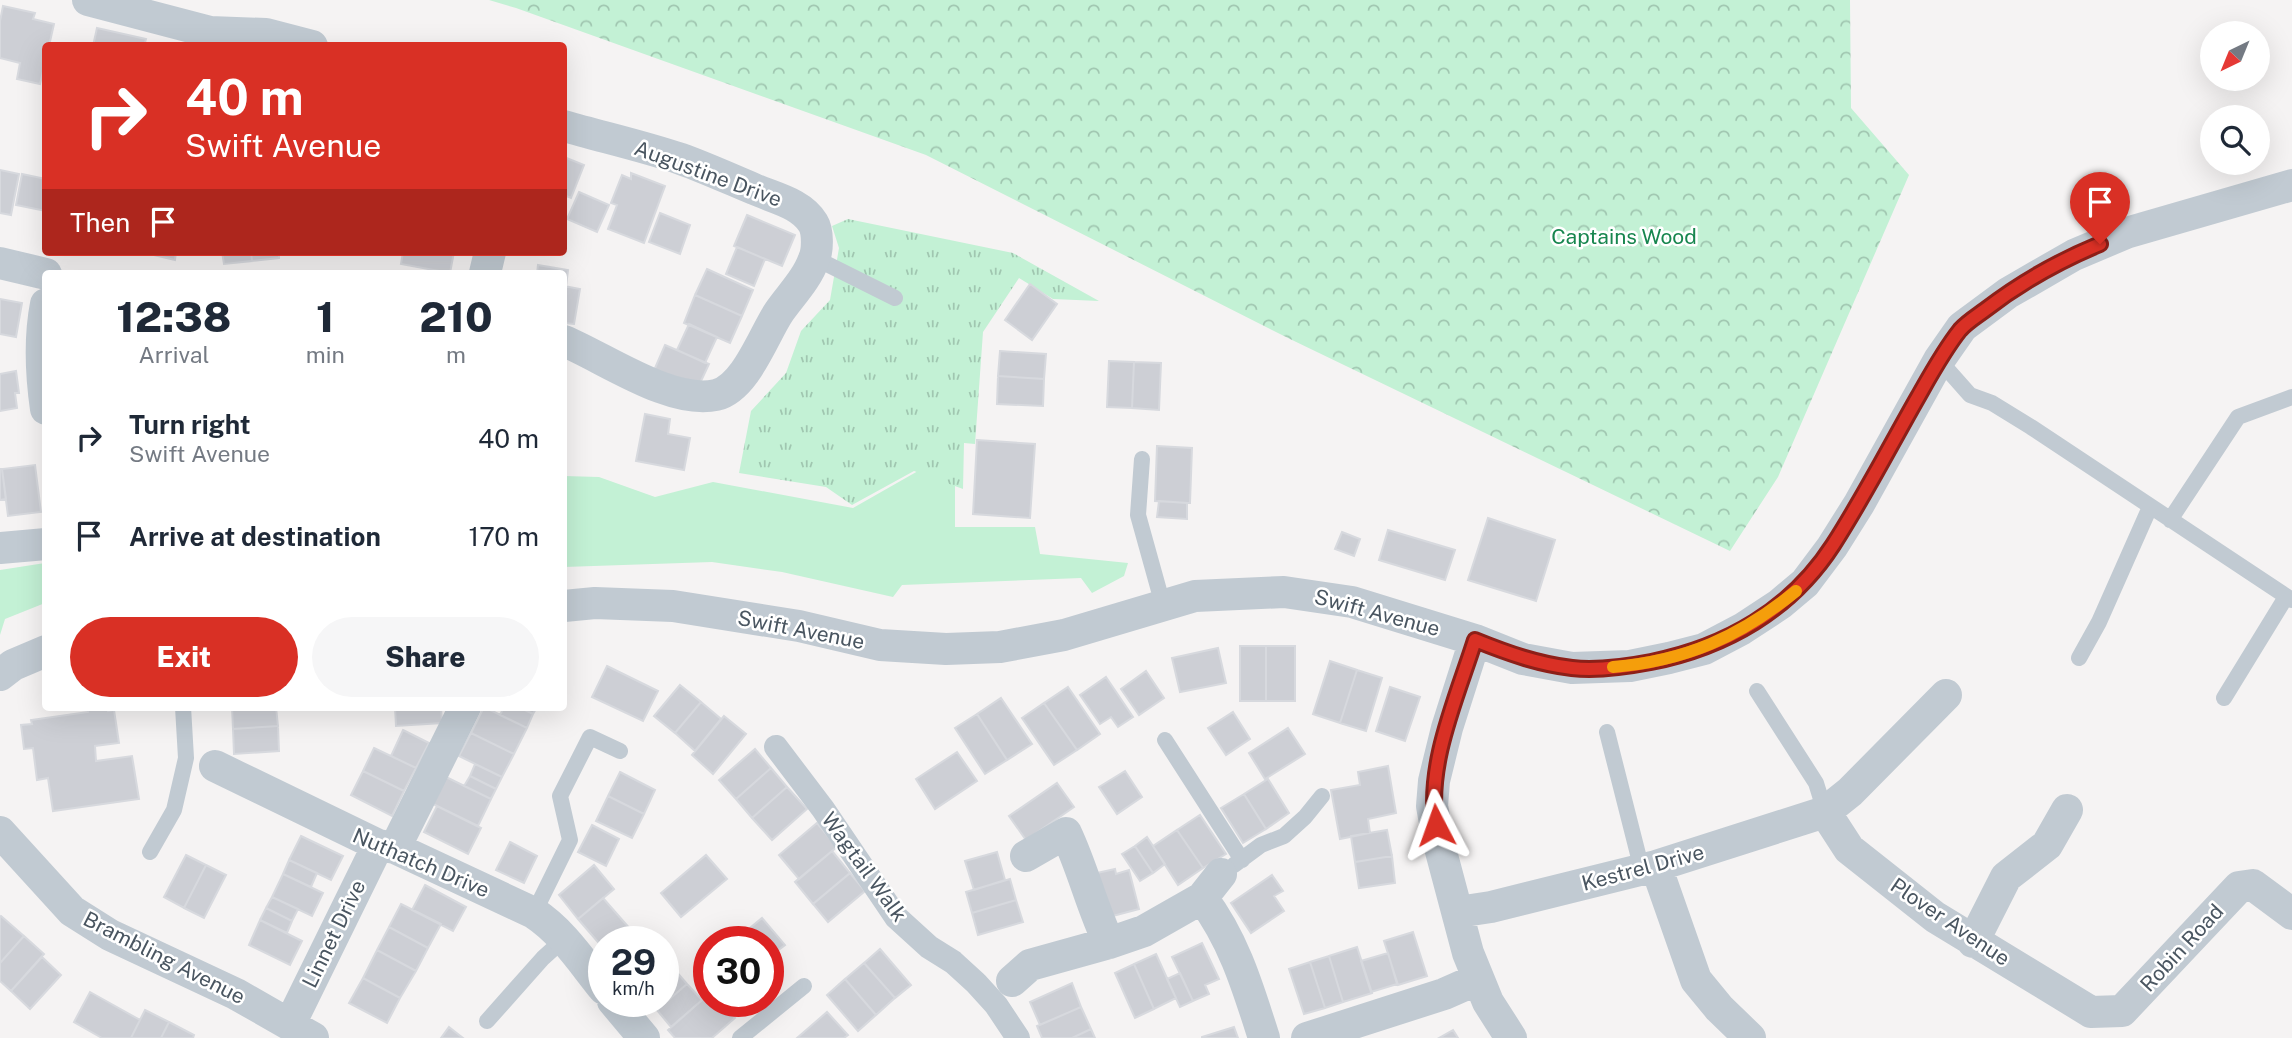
<!DOCTYPE html>
<html lang="en">
<head>
<meta charset="utf-8">
<style>
	:root { --surface:#fff; --page:#f6f6f7; --text:#1f2937; --muted:#747a83; --accent:#d93025 }
	body { margin:0; font-family:"Public Sans",sans-serif; background:var(--page); color:var(--text); height:100vh; display:flex; flex-direction:column; font-size:26px; white-space:nowrap }
	* { box-sizing:border-box; margin:0 }
	p { font-size:23px; color:var(--muted) }
	.icon { flex:none; width:38px; height:38px; fill:none; stroke:currentColor; stroke-width:2; stroke-linecap:round; stroke-linejoin:round }
	.map { position:relative; flex:1; overflow:hidden }
	.panel { position:absolute; left:42px; top:270px; width:525px; height:441px; display:flex; flex-direction:column; background:var(--surface); border-radius:7px; box-shadow:0 7px 28px #0002 }
	.panel>* { flex:none }
	.top-card { position:absolute; left:42px; top:42px; width:525px; height:214px; border-radius:7px; box-shadow:0 7px 28px #0002; background:#d93025; color:#fff; overflow:hidden }
	.needle { width:46px; rotate:223deg }
	.buttons { position:absolute; left:2200px; top:21px; display:grid; gap:14px }
	.buttons a { display:grid; place-items:center; width:70px; height:70px; border-radius:50%; background:var(--surface); box-shadow:0 7px 28px #0002; font-size:35px }
	.speed { position:absolute; left:588px; top:926px; display:flex; gap:14px; font-size:35px; font-weight:700; text-align:center }
	.speed>* { display:grid; place-content:center; width:91px; height:91px; border-radius:50%; background:var(--surface); box-shadow:0 7px 28px #0002; line-height:1 }
	.speed small { font-size:18px; font-weight:400 }
	.speed .limit { border:10px solid #d22; background:#fff; color:#111 }
	.pin { position:absolute; display:grid; place-items:center; width:60px; height:60px; color:#fff; margin:-72px -30px; border-radius:50% 50% 50% 0; rotate:-45deg; box-shadow:0 0 7px #0007 }
	.pin .icon { rotate:45deg }
	.me { position:absolute; width:77px; margin:-38px; rotate:356deg; stroke-linejoin:round; filter:drop-shadow(0 0 5px #0008) }
	.turn { display:flex; align-items:center; gap:24px; height:147px; padding:0 28px; font-size:32px }
	.turn .icon { width:91px; height:91px; stroke-width:2.5 }
	.turn b { display:block; font-size:49px; line-height:60px }
	.then { display:flex; align-items:center; height:66px; padding:0 28px; background:#0003; gap:14px; font-size:26px }
	.eta { display:flex; justify-content:space-evenly; align-items:center; height:119px; text-align:center }
	.eta b { font-size:42px; font-weight:800; line-height:49px }
	.action { display:flex; gap:14px; margin-top:auto; padding:14px 28px }
	.action a { flex:1; height:80px; border-radius:42px; background:var(--accent); color:#fff; font-size:28px; font-weight:800; line-height:80px; text-align:center }
	.action a+a { background:var(--page); color:var(--text) }
	ul { padding:0; list-style:none }
	li { display:flex; align-items:center; gap:21px; height:98px; padding:0 28px }
	li div { flex:1 }
	li b { display:block; font-size:26px }
	li em { font-style:normal }
	.map>svg:first-child { display:block }
</style>
</head>
<body>
<div class="map">
<svg width="2292" height="1038" viewBox="0 0 2292 1038">
	<defs>
		<pattern id="forest-crowns" width="20" height="18" patternUnits="userSpaceOnUse" patternTransform="scale(1.75)"><rect width="20" height="18" fill="#c3f1d5"/><path d="M2 6a3 3 0 1 1 6 0M12 15a3 3 0 1 1 6 0" fill="none" stroke="#a0c6b0"/></pattern>
		<pattern id="park-tufts" width="24" height="20" patternUnits="userSpaceOnUse" patternTransform="scale(1.75)"><rect width="24" height="20" fill="#c3f1d5"/><path d="M3 7l-1-3M5 7V3M7 7l1-3M15 17l-1-3M17 17v-4M19 17l1-3" fill="none" stroke="#a0c6b0"/></pattern>
	</defs>
	<rect width="100%" height="100%" fill="#f5f3f3"/>
	<path fill="#c3f1d5" d="M 918,471 L 955,485 L 955,527 L 1035,527 L 1040,554 L 1128,563 L 1124,576 L 1092,593 L 1081,578 L 902,585 L 893,597 L 782,572 L 712,562 L 564,567 L 564,476 L 599,477 L 655,497 L 713,482 L 853,508 Z
		M 45,563 L 45,603 L 5,619 L 0,635 L 0,570 Z"/>
	<path fill="url(#forest-crowns)" d="M 489,0 L 1850,0 L 1851,108 L 1909,175 L 1778,477 L 1730,551 L 1290,339 L 926,155 L 516,8 Z"/>
	<path fill="url(#park-tufts)" d="M 848,219 L 1013,253 L 1099,301 L 1053,299 L 1019,278 L 983,332 L 975,444 L 964,443 L 963,489 L 914,471 L 852,505 L 826,487 L 739,473 L 751,411 L 786,373 L 801,331 L 830,300 L 839,248 L 832,226 Z"/>
	<path fill="#cdcfd5" stroke="#d7d9de" stroke-width="2" d="M 3,6 L 35,13 L 33,19 L 54,24 L 49,46 L 46,46 L 46,59 L 40,84 L 17,79 L 20,63 L 0,58 L 0,21 Z
		M 97,28 L 146,39 L 144,46 L 93,46 Z
		M 564,157 L 584,165 L 571,198 L 564,195 Z
		M 0,170 L 19,174 L 11,215 L 0,213 Z
		M 631,173 L 665,186 L 644,243 L 608,229 L 617,205 L 611,203 L 622,175 L 631,179 Z
		M 22,174 L 46,179 L 46,211 L 16,205 Z
		M 579,192 L 609,205 L 597,232 L 567,219 Z
		M 660,213 L 690,225 L 680,254 L 649,242 Z
		M 747,215 L 795,235 L 782,266 L 734,246 Z
		M 737,247 L 765,259 L 754,286 L 726,274 Z
		M 141,252 L 176,252 L 175,260 Z
		M 222,252 L 251,252 L 252,261 L 224,264 Z
		M 251,252 L 279,252 L 279,258 L 252,261 Z
		M 403,252 L 454,252 L 450,273 L 401,264 Z
		M 538,265 L 568,270 L 566,287 L 564,286 L 564,273 L 537,273 Z
		M 707,269 L 753,290 L 742,316 L 695,295 Z
		M 1030,284 L 1057,304 L 1032,340 L 1005,320 Z
		M 564,286 L 580,289 L 574,324 L 564,323 Z
		M 695,295 L 742,316 L 730,343 L 684,323 Z
		M 0,299 L 22,303 L 16,337 L 0,334 Z
		M 689,324 L 717,337 L 705,363 L 677,350 Z
		M 665,345 L 709,364 L 695,394 L 652,375 Z
		M 1000,351 L 1046,354 L 1044,379 L 998,376 Z
		M 1109,361 L 1134,362 L 1132,408 L 1107,407 Z
		M 1134,362 L 1161,363 L 1159,410 L 1132,408 Z
		M 16,371 L 19,393 L 15,393 L 17,408 L 0,411 L 0,374 Z
		M 998,376 L 1044,379 L 1043,406 L 997,404 Z
		M 645,414 L 670,419 L 668,434 L 690,438 L 684,470 L 636,461 Z
		M 977,440 L 1035,444 L 1030,518 L 973,514 Z
		M 1157,446 L 1192,448 L 1190,503 L 1155,501 Z
		M 35,465 L 41,512 L 8,516 L 2,469 Z
		M 0,469 L 2,469 L 6,499 L 0,500 Z
		M 1159,501 L 1187,503 L 1187,519 L 1157,517 Z
		M 1488,518 L 1555,540 L 1536,601 L 1468,580 Z
		M 1388,530 L 1455,550 L 1445,580 L 1379,560 Z
		M 1342,532 L 1360,539 L 1354,556 L 1335,549 Z
		M 1240,646 L 1266,646 L 1266,701 L 1240,701 Z
		M 1266,646 L 1295,646 L 1295,701 L 1266,701 Z
		M 1218,648 L 1226,683 L 1180,692 L 1172,658 Z
		M 1330,661 L 1357,670 L 1340,723 L 1313,714 Z
		M 607,666 L 658,691 L 643,721 L 592,697 Z
		M 1357,670 L 1382,678 L 1366,731 L 1340,723 Z
		M 1146,671 L 1164,698 L 1139,715 L 1121,689 Z
		M 1106,677 L 1133,717 L 1118,727 L 1111,717 L 1100,724 L 1080,695 Z
		M 680,685 L 701,702 L 675,733 L 654,716 Z
		M 1068,687 L 1100,734 L 1077,750 L 1044,703 Z
		M 1390,687 L 1420,697 L 1405,741 L 1376,731 Z
		M 1001,698 L 1032,744 L 1007,760 L 977,714 Z
		M 701,702 L 721,719 L 695,751 L 675,733 Z
		M 1044,703 L 1077,750 L 1054,765 L 1022,718 Z
		M 87,707 L 107,707 L 108,711 L 114,710 L 119,743 L 95,746 L 96,761 L 132,756 L 139,799 L 53,811 L 48,778 L 37,780 L 33,748 L 24,749 L 21,725 L 32,724 L 31,720 L 88,712 Z
		M 232,707 L 276,707 L 278,726 L 233,729 Z
		M 395,707 L 441,707 L 442,723 L 396,726 Z
		M 484,707 L 527,728 L 514,754 L 471,733 Z
		M 504,707 L 519,707 L 533,714 L 527,728 L 500,715 Z
		M 519,707 L 537,707 L 533,714 Z
		M 1233,712 L 1250,739 L 1226,755 L 1208,728 Z
		M 977,714 L 1007,760 L 985,774 L 955,728 Z
		M 724,716 L 746,734 L 713,774 L 692,755 Z
		M 278,726 L 279,751 L 234,754 L 233,729 Z
		M 1288,728 L 1305,754 L 1265,779 L 1249,753 Z
		M 403,730 L 429,743 L 416,768 L 391,756 Z
		M 471,733 L 514,754 L 502,777 L 459,756 Z
		M 374,748 L 416,768 L 404,791 L 363,771 Z
		M 755,749 L 771,768 L 736,799 L 719,780 Z
		M 957,752 L 977,781 L 935,809 L 916,779 Z
		M 475,764 L 502,777 L 496,789 L 470,776 Z
		M 1388,766 L 1396,813 L 1368,819 L 1370,833 L 1340,839 L 1331,790 L 1360,785 L 1358,772 Z
		M 771,768 L 787,787 L 752,818 L 736,799 Z
		M 363,771 L 404,791 L 392,816 L 351,795 Z
		M 1125,771 L 1142,797 L 1117,814 L 1099,787 Z
		M 620,772 L 655,790 L 644,814 L 608,796 Z
		M 470,776 L 496,789 L 491,799 L 464,786 Z
		M 446,777 L 491,799 L 478,826 L 433,804 Z
		M 1268,779 L 1289,813 L 1266,829 L 1244,794 Z
		M 1057,783 L 1074,807 L 1026,840 L 1009,816 Z
		M 787,787 L 807,809 L 772,840 L 752,818 Z
		M 1244,794 L 1266,829 L 1243,843 L 1221,808 Z
		M 608,796 L 644,814 L 632,838 L 596,821 Z
		M 437,806 L 481,828 L 468,854 L 424,832 Z
		M 1200,815 L 1226,854 L 1203,868 L 1177,830 Z
		M 817,823 L 837,847 L 799,879 L 779,855 Z
		M 592,825 L 619,839 L 606,866 L 578,852 Z
		M 1177,830 L 1203,868 L 1178,885 L 1153,846 Z
		M 1387,830 L 1392,856 L 1355,862 L 1351,836 Z
		M 301,836 L 343,856 L 331,880 L 289,860 Z
		M 1147,837 L 1165,864 L 1153,873 L 1135,846 Z
		M 510,842 L 537,856 L 524,883 L 496,870 Z
		M 1135,846 L 1153,873 L 1140,881 L 1122,854 Z
		M 832,851 L 850,873 L 813,904 L 795,882 Z
		M 997,852 L 1005,880 L 974,890 L 965,861 Z
		M 186,855 L 206,865 L 184,908 L 164,897 Z
		M 706,855 L 727,879 L 681,917 L 661,893 Z
		M 1392,856 L 1395,883 L 1359,888 L 1355,862 Z
		M 289,860 L 317,873 L 311,887 L 283,874 Z
		M 206,865 L 226,875 L 204,918 L 184,908 Z
		M 594,865 L 614,889 L 578,919 L 559,895 Z
		M 1115,869 L 1116,874 L 1129,870 L 1139,909 L 1109,917 L 1097,873 Z
		M 850,873 L 865,891 L 828,922 L 813,904 Z
		M 283,874 L 323,893 L 312,916 L 272,897 Z
		M 1272,875 L 1283,891 L 1274,896 L 1284,911 L 1251,933 L 1231,903 Z
		M 1010,879 L 1016,900 L 972,913 L 966,892 Z
		M 425,885 L 466,907 L 453,931 L 412,910 Z
		M 272,897 L 298,909 L 292,921 L 266,908 Z
		M 603,898 L 631,930 L 618,942 L 604,942 L 604,949 L 578,919 Z
		M 1016,900 L 1023,922 L 978,935 L 972,913 Z
		M 401,904 L 441,924 L 428,948 L 389,927 Z
		M 266,908 L 292,921 L 287,933 L 260,920 Z
		M 1,916 L 24,936 L 0,963 L 0,917 Z
		M 762,918 L 785,945 L 768,958 L 768,942 L 733,942 Z
		M 260,920 L 302,941 L 290,965 L 249,945 Z
		M 389,927 L 428,948 L 416,971 L 377,950 Z
		M 631,930 L 640,942 L 618,942 Z
		M 1413,932 L 1427,976 L 1398,985 L 1384,941 Z
		M 24,936 L 44,954 L 11,991 L 0,981 L 0,963 Z
		M 1202,943 L 1219,979 L 1205,985 L 1209,994 L 1193,1001 L 1172,957 Z
		M 1357,947 L 1372,993 L 1343,1002 L 1329,956 Z
		M 880,949 L 911,985 L 895,998 L 864,963 Z
		M 377,950 L 416,971 L 400,998 L 363,978 Z
		M 1388,953 L 1397,984 L 1371,992 L 1361,961 Z
		M 1156,954 L 1176,998 L 1154,1009 L 1134,964 Z
		M 1329,956 L 1343,1002 L 1325,1008 L 1310,962 Z
		M 42,957 L 61,975 L 30,1009 L 11,991 Z
		M 668,962 L 687,984 L 657,1010 L 649,1001 L 663,1001 L 663,967 Z
		M 1310,962 L 1325,1008 L 1304,1014 L 1289,969 Z
		M 864,963 L 895,998 L 876,1015 L 845,979 Z
		M 1134,964 L 1154,1009 L 1135,1018 L 1115,973 Z
		M 1180,973 L 1193,1001 L 1180,1007 L 1167,979 Z
		M 363,978 L 400,998 L 387,1023 L 349,1003 Z
		M 845,979 L 876,1015 L 858,1031 L 827,995 Z
		M 1072,983 L 1081,1007 L 1040,1025 L 1030,1002 Z
		M 687,984 L 702,1000 L 671,1027 L 657,1010 Z
		M 90,992 L 140,1020 L 131,1038 L 102,1038 L 74,1022 Z
		M 709,994 L 709,1001 L 720,1001 L 735,1018 L 712,1038 L 675,1038 L 668,1030 Z
		M 1081,1007 L 1091,1029 L 1072,1038 L 1042,1038 L 1037,1026 Z
		M 145,1010 L 169,1022 L 161,1038 L 131,1038 Z
		M 827,1012 L 848,1035 L 844,1038 L 797,1038 Z
		M 169,1022 L 194,1035 L 193,1038 L 161,1038 Z
		M 449,1027 L 463,1038 L 441,1038 Z
		M 1234,1027 L 1238,1038 L 1202,1038 L 1202,1037 Z
		M 1091,1029 L 1095,1038 L 1072,1038 Z
		M 1453,1030 L 1458,1038 L 1439,1038 Z"/>
	<g fill="none" stroke-linecap="round" stroke-linejoin="round">
		<path stroke="#c1cad2" stroke-width="16" d="M 815,258 L 895,298
			M 1939,360 L 1970,395 L 1992,403 L 2031,427 L 2292,600
			M 1142,459 L 1138,515 L 1163,605
			M 2170,520 L 2238,417 L 2292,397
			M 2079,658 L 2099,622 L 2150,507
			M 1757,691 L 1816,783 L 1825,812
			M 2224,698 L 2286,597
			M 1607,732 L 1642,870
			M 1165,740 L 1242,860
			M 150,852 L 174,810 L 186,758 L 183,707
			M 1234,865 L 1261,845 L 1284,836 L 1305,817 L 1322,796
			M 534,913 L 570,840 L 560,796 L 590,737 L 620,751
			M 487,1021 L 543,958 L 564,939
			M 740,1038 L 804,986"/>
		<path stroke="#c1cad2" stroke-width="24" d="M 776,747 L 823,809 L 896,917 L 929,947 L 953,962 L 976,983 L 996,1005 L 1018,1038"/>
		<path stroke="#c1cad2" stroke-width="32" d="M 88,0 L 210,32 L 266,34 L 312,46
			M 564,126 C 602,137 643,146 681,159 C 706,168 730,179 754,189 C 774,198 801,203 813,223 C 818,231 818,250 814,259 C 807,279 791,295 779,312 C 764,334 746,388 716,395 C 671,405 605,358 564,341
			M 0,263 L 46,274
			M 485,273 L 490,252
			M 46,304 C 39,340 41,374 46,409
			M 0,548 L 46,544
			M 564,606 L 595,603 L 673,606 L 799,626 L 880,645 L 946,649 L 1000,647 L 1064,635 L 1195,596 L 1284,592 L 1352,602 L 1475,640 L 1523,659 L 1572,668 L 1630,666 L 1669,658 L 1704,649 L 1742,629 L 1780,604 L 1805,583 L 1832,547 L 1859,504 L 1939,360 L 1962,327 L 2008,293 L 2074,255 L 2126,233 L 2292,185
			M 1475,640 L 1447,728 L 1434,781 L 1432,806 L 1439,844 L 1468,953 L 1488,1002 L 1511,1038
			M 0,675 L 13,665 L 46,651
			M 215,766 L 378,845 L 395,848 L 534,913 C 563,932 582,962 604,989
			M 1825,812 L 1849,849 L 1935,917 L 2091,1012
			M 0,832 L 72,911 L 110,935 L 236,994 L 313,1038
			M 395,848 L 465,707
			M 1026,856 L 1066,833 C 1083,869 1092,908 1109,943
			M 1656,866 L 1696,980 L 1719,1008 L 1750,1038
			M 1202,898 C 1234,940 1248,988 1264,1038
			M 1458,912 L 1491,907 L 1656,866 L 1825,812 L 1850,792 L 1946,695
			M 1973,942 L 2006,877 L 2047,845 L 2067,810
			M 1012,981 L 1030,965 L 1109,943 L 1144,931 L 1202,898 L 1221,874
			M 613,1001 L 644,1038
			M 2091,1012 L 2122,1011 L 2239,887 L 2253,885 L 2292,914
			M 290,1024 L 378,845
			M 1307,1038 L 1444,994 L 1478,979"/>
	</g>
	<g fill="none" stroke-linecap="round" stroke-linejoin="round">
		<defs>
			<path id="route" d="M 1436,825 C 1426,765 1457,697 1475,640 C 1507,653 1538,664 1572,668 C 1598,671 1625,667 1651,662 C 1726,647 1791,610 1833,545 C 1864,497 1890,446 1918,397 C 1931,374 1944,350 1960,330 C 1967,322 1977,316 1985,310 C 2020,283 2059,261 2100,244"/>
		</defs>
		<use href="#route" stroke="#8d1f18" stroke-width="18"/>
		<use href="#route" stroke="#d93025" stroke-width="12"/>
		<path stroke="#f59e0b" stroke-width="12" d="M 1613,667 C 1685,661 1740,637 1796,591"/>
	</g>
	<g text-anchor="middle" stroke-width="5" stroke-linejoin="round" paint-order="stroke">
		<g font-size="21" fill="#4a5661" stroke="#fff">
			<text transform="translate(708 174) rotate(20)" y="7">Augustine Drive</text>
			<text transform="translate(1377 613) rotate(15)" y="7">Swift Avenue</text>
			<text transform="translate(801 630) rotate(11)" y="7">Swift Avenue</text>
			<text transform="translate(421 863) rotate(23)" y="7">Nuthatch Drive</text>
			<text transform="translate(864 867) rotate(54)" y="7">Wagtail Walk</text>
			<text transform="translate(1643 868) rotate(-15)" y="7">Kestrel Drive</text>
			<text transform="translate(1950 922) rotate(34)" y="7">Plover Avenue</text>
			<text transform="translate(334 934) rotate(-64)" y="7">Linnet Drive</text>
			<text transform="translate(2182 948) rotate(-47)" y="7">Robin Road</text>
			<text transform="translate(164 958) rotate(27)" y="7">Brambling Avenue</text>
		</g>
		<g font-size="21" fill="#17864f" stroke="#fff">
			<text x="1624" y="244">Captains Wood</text>
		</g>
	</g>
</svg>
<div class="buttons">
<a><svg class="needle" viewBox="-14 -14 28 28"><path d="M0-13l5 13h-10z" fill="#e53935"/><path d="M0 13l5-13h-10z" fill="#747a83"/></svg></a>
<a><svg class="icon" aria-label="search" viewBox="0 0 24 24"><circle cx="10" cy="10" r="6"/><path d="M15 15l6 6"/></svg></a>
</div>
<div class="speed"><div>29<small>km/h</small></div><div class="limit">30</div></div>
<div class="pin" style="left:2100px;top:244px;background:#d93025"><svg class="icon" aria-label="arrive" viewBox="0 0 24 24"><path d="M6 21V4h12l-3 4 3 4H6"/></svg></div>
<svg class="me" style="left:1436px;top:825px" viewBox="-20 -20 40 40"><path d="M0-17L14 15 0 8-14 15z" fill="#d93025" stroke="#fff" stroke-width="4"/></svg>
<div class="top-card">
<div class="turn"><svg class="icon" aria-label="right" viewBox="0 0 24 24"><path d="M7 20v-9h11M14 6l5 5-5 5"/></svg><div><b>40 m</b>Swift Avenue</div></div>
<div class="then">Then<svg class="icon" aria-label="arrive" viewBox="0 0 24 24"><path d="M6 21V4h12l-3 4 3 4H6"/></svg></div>
</div>
<section class="panel">
<div class="eta">
<div><b>12:38</b><p>Arrival</p></div>
<div><b>1</b><p>min</p></div>
<div><b>210</b><p>m</p></div>
</div>
<ul>
<li><svg class="icon" aria-label="right" viewBox="0 0 24 24"><path d="M7 20v-9h11M14 6l5 5-5 5"/></svg><div><b>Turn right</b><p>Swift Avenue</p></div><em>40 m</em></li>
<li><svg class="icon" aria-label="arrive" viewBox="0 0 24 24"><path d="M6 21V4h12l-3 4 3 4H6"/></svg><div><b>Arrive at destination</b></div><em>170 m</em></li>
</ul>
<div class="action"><a>Exit</a><a>Share</a></div>
</section>
</div>
</body>
</html>
